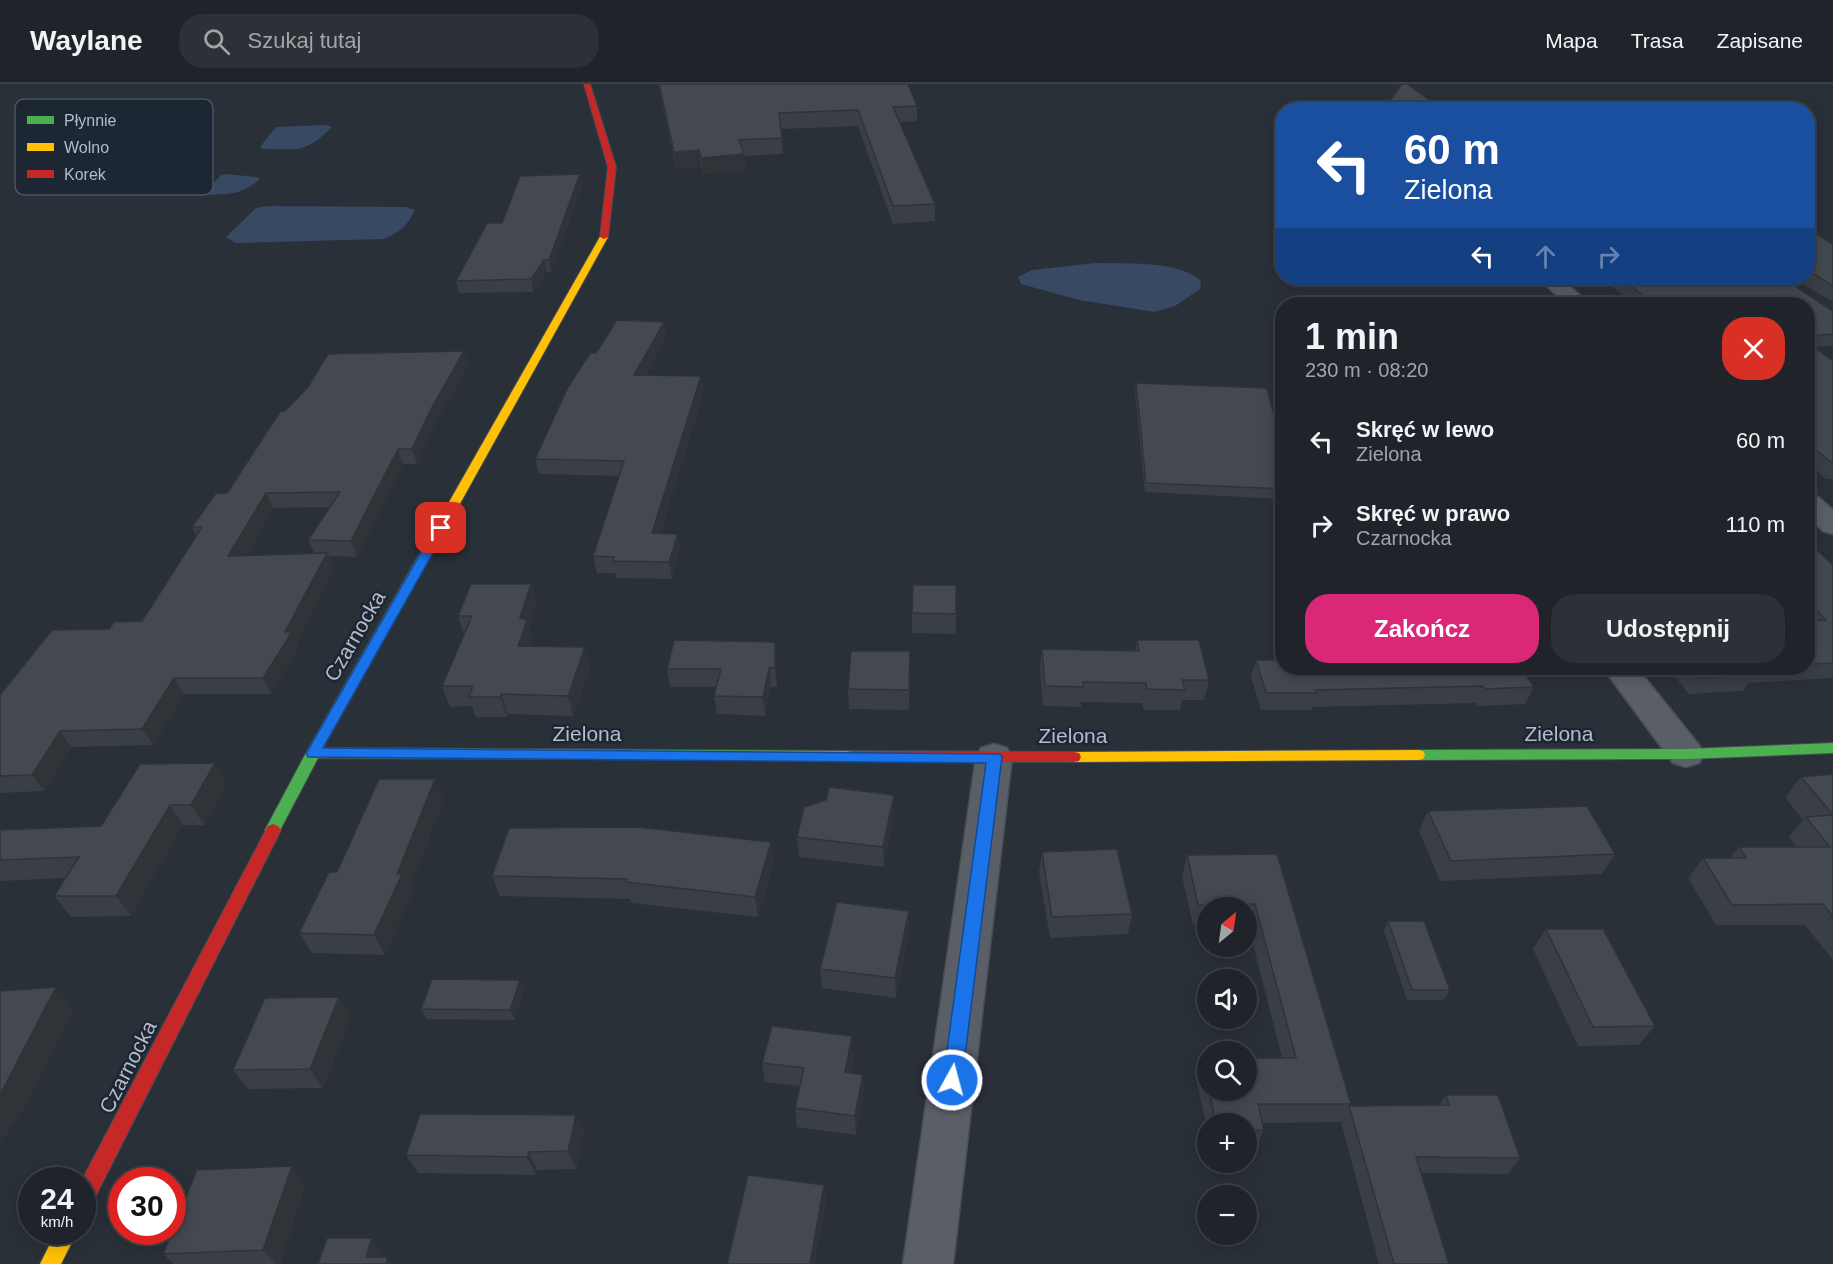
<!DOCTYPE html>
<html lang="pl">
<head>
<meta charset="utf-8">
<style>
	:root { --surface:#20242a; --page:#2d3036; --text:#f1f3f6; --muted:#a2a4a8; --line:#3d4147; --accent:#db2777 }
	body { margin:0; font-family:Arial,sans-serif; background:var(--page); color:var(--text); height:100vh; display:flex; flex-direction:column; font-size:22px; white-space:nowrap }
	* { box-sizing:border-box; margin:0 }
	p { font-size:20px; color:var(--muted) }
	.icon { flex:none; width:33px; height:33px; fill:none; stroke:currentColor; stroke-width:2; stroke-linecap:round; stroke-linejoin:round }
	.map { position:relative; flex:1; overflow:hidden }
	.details { position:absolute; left:1275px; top:213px; width:540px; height:378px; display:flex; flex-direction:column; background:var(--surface); border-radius:24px; box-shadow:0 3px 15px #0003,0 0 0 2px var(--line) }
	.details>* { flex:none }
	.banner { position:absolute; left:1275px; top:18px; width:540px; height:183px; border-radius:24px; box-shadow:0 3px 15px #0003,0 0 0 2px var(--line); background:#1a4fa0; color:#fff; overflow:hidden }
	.needle { width:39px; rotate:29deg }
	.tools { position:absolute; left:1197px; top:813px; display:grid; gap:12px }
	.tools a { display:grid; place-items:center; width:60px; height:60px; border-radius:50%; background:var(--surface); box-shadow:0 3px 15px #0003,0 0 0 2px var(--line); font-size:30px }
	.speed { position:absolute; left:18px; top:1083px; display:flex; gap:12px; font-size:30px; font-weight:700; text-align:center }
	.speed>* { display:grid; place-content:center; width:78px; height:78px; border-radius:50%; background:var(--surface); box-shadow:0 3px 15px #0003,0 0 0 2px var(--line); line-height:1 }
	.speed small { font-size:15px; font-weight:400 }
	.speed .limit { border:9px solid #d22; background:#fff; color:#111 }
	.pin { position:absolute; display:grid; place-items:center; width:51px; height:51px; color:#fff; margin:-26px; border-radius:12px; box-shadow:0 3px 9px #0006 }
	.me { position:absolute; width:66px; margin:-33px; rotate:7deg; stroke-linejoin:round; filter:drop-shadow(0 0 4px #0008) }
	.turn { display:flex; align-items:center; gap:21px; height:126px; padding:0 30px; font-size:27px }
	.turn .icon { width:78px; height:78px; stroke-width:2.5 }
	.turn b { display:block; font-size:42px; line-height:51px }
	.lanes { display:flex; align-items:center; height:57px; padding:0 30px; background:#0003; justify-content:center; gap:30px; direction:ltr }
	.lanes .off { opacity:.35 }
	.round { display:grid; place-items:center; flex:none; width:63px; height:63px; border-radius:24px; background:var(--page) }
	.overview { display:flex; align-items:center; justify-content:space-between; height:102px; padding:0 30px }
	h1 { font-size:36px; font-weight:700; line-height:45px }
	.button { display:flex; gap:12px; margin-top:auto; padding:12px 30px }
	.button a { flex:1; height:69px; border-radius:24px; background:var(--accent); color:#fff; font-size:24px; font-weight:700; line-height:69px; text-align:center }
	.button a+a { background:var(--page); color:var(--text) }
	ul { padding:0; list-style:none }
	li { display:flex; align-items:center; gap:18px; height:84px; padding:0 30px }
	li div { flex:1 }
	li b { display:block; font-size:22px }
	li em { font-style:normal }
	header { display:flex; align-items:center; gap:36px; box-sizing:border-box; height:84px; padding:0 30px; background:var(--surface); border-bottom:2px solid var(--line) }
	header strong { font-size:28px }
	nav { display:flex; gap:33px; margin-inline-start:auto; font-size:21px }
	.search { width:420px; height:54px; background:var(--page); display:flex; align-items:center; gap:15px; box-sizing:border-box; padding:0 21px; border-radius:24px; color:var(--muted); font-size:22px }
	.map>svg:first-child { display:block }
</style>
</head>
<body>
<header>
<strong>Waylane</strong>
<div class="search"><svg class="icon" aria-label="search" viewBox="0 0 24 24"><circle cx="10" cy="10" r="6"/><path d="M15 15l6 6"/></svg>Szukaj tutaj</div>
<nav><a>Mapa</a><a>Trasa</a><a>Zapisane</a></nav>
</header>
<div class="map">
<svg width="1833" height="1180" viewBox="0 0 1833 1180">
	<rect width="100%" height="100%" fill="#2a3038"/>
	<path fill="#384963" d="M 326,41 L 332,43 C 304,70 300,65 263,65 L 260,63 L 276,43 Z
		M 226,90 L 257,93 L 260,95 C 240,112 228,110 203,111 L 221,91 Z
		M 268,122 L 406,123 L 415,126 C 408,141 400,148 384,155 L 235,159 L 226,153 L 256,124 Z
		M 1095,179 C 1124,180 1180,176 1201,197 L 1200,205 L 1175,222 L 1155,228 L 1079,216 L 1021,200 L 1018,193 L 1032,186 Z"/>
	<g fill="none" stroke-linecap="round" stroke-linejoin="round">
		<defs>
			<path id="street" d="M 1538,194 L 1560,194 L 1590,220 L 1566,220 Z
				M 1808,411 L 1818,413 L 1833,426 L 1833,450 L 1823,447 L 1808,433 Z
				M 1603,584 L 1637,584 L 1699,661 L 1704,670 L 1699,679 L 1686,683 L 1673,679 Z
				M 994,660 L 1007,664 L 1012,673 L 953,1180 L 903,1180 L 976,673 L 981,664 Z"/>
			<path id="fast" d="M 446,431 L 452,434 L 323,664 L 852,667 L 857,668 L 859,672 L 857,676 L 318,674 L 278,750 L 273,752 L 268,750 L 265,746 L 306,669 L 440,434 Z
				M 1833,659 L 1833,669 L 1686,675 L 1418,676 L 1413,675 L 1411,671 L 1413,667 L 1418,666 L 1686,665 Z"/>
			<path id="slow" d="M 601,151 L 608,153 L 452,434 L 450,436 L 442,436 L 440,434 Z
				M 1418,666 L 1423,667 L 1425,671 L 1423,675 L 1418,676 L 1074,678 L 1069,677 L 1067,673 L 1069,669 L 1074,668 Z
				M 56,1148 L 77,1148 L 61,1180 L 40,1180 Z"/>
			<path id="jam" d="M 584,0 L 590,0 L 616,83 L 608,153 L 604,155 L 600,153 L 608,83 Z
				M 852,667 L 1074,668 L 1079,669 L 1081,673 L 1079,677 L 1074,678 L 852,677 L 847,676 L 845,672 L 847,668 Z
				M 273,740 L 278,742 L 281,746 L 89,1125 L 82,1128 L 82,1096 L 268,742 Z"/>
		</defs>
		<use href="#street" stroke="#484c53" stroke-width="3"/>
		<use href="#fast" stroke="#484c53" stroke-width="2"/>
		<use href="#slow" stroke="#484c53" stroke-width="2"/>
		<use href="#jam" stroke="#484c53" stroke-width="2"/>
		<use href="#street" fill="#5a5e66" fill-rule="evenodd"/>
		<use href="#fast" fill="#4caf50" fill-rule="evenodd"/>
		<use href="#slow" fill="#ffc107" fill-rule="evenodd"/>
		<use href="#jam" fill="#c62828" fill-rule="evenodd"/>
	</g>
	<path fill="#3a3f45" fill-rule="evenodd" d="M 658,0 L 908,0 L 917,22 L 917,37 L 900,38 L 935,120 L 935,137 L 893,140 L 858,42 L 781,45 L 783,70 L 744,72 L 746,87 L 703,90 L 701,82 L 676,84 Z
		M 1388,19 L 1443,26 L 1386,26 Z
		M 582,102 L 551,188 L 547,188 L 533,208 L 459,209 L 456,197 L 502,139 Z
		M 1808,145 L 1833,160 L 1833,218 L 1794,194 L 1808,194 Z
		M 1588,194 L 1783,194 L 1831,226 L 1833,226 L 1833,262 L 1814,263 L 1833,277 L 1833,396 L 1831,395 L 1826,395 L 1808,379 L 1808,220 L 1634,220 L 1602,195 L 1591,196 Z
		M 664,238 L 666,253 L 646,291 L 701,292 L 704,307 L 660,450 L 678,450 L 680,466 L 672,495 L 616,494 L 615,489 L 597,489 L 593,472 L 619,392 L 539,390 L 535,375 L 596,269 Z
		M 468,281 L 436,339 L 417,380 L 403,380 L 357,473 L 329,472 L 334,484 L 296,558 L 299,564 L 271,610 L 184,610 L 153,661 L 71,663 L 44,707 L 0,709 L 0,611 L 109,545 L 142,537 L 196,452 L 192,443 L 227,409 L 285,327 L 308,303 ZM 330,423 L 308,456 L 314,469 L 246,472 L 273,424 Z
		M 1136,299 L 1282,364 L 1282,415 L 1145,408 L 1135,308 Z
		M 1808,458 L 1833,481 L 1833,594 L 1748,599 L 1743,607 L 1689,610 L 1668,584 L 1808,584 Z
		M 531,500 L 537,520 L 529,544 L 533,557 L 531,562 L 585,563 L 591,583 L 573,632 L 508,630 L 507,633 L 476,633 L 472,622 L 450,623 L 442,602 L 464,550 L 458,532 Z
		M 912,529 L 956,530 L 956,550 L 912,549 Z
		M 1137,556 L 1209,596 L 1204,616 L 1182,616 L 1180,626 L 1144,626 L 1142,619 L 1081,618 L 1081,623 L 1043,622 L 1040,586 L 1042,565 L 1135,567 Z
		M 910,567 L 909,626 L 849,625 L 848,605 Z
		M 1275,573 L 1534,603 L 1525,620 L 1477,622 L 1476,619 L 1312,623 L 1311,626 L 1261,626 L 1251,593 L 1256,576 L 1274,576 Z
		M 777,576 L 777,603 L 771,603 L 765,632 L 717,630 L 714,612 L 717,603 L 670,603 L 667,585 Z
		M 1833,690 L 1833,876 L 1805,841 L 1716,841 L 1688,794 L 1703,774 L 1730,774 L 1739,763 L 1797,763 L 1789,753 L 1803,736 L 1785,713 L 1801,693 Z
		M 227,699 L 204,741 L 183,741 L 131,832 L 71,833 L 54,812 L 66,794 L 0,797 L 0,746 L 101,742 Z
		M 894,711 L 894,731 L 884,783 L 799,773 L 797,753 Z
		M 444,715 L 409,805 L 412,810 L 385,871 L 312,869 L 299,849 L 337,788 Z
		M 1428,727 L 1615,770 L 1602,790 L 1440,797 L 1419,747 Z
		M 1042,768 L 1132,830 L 1128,850 L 1050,854 L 1039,788 Z
		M 1277,770 L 1351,1020 L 1349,1022 L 1439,1021 L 1446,1011 L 1520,1074 L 1508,1090 L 1421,1089 L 1449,1180 L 1379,1180 L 1341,1038 L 1263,1039 L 1264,1046 L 1256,1064 L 1246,1065 L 1246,1040 L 1208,1040 L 1208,1048 L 1196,994 L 1203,975 L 1208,975 L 1208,1006 L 1246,1006 L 1282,974 L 1248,840 L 1246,840 L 1246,824 L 1208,824 L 1208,841 L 1193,841 L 1182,792 L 1187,771 Z
		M 774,778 L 758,833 L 631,819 L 630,815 L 500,812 L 492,792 Z
		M 1388,837 L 1450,906 L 1444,916 L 1407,916 L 1384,847 Z
		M 1546,845 L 1655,942 L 1639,961 L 1578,962 L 1533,865 Z
		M 909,847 L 896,914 L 822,904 L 820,885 Z
		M 524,906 L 515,936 L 427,935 L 421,925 Z
		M 339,913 L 351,932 L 323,1004 L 248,1005 L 233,986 Z
		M 854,971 L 850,989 L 863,991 L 864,1010 L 856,1051 L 797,1043 L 795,1024 L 800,1002 L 765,998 L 762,979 Z
		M 576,1031 L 584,1050 L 576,1085 L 537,1086 L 536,1091 L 418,1089 L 406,1071 Z
		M 306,1100 L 280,1180 L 174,1180 L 163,1170 Z"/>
	<path fill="#303338" d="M 699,66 L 701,82 L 676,84 L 674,68 Z
		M 744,70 L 746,87 L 703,90 L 701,74 Z
		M 580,90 L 582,102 L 551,188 L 549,176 Z
		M 544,176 L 547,188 L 533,208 L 531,195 Z
		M 664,238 L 666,253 L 637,306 L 634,291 Z
		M 464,267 L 468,281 L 436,339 L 417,380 L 412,365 L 431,325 Z
		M 701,292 L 704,307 L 655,466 L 652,449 Z
		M 398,365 L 403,380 L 357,473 L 351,457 Z
		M 266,409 L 273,424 L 236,488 L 228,472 Z
		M 678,450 L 680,466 L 672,495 L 669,478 Z
		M 327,469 L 334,484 L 296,558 L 299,564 L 271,610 L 263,594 L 285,548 Z
		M 531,500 L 537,520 L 529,544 L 533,557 L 524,582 L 518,562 L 520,534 Z
		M 775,558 L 777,576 L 777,603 L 775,584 Z
		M 585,563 L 591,583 L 573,632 L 568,612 Z
		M 769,584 L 771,603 L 765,632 L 763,613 Z
		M 174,594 L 184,610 L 153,661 L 142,645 Z
		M 501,610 L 508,630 L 507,633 L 500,613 Z
		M 60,647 L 71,663 L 44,707 L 32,691 Z
		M 215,679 L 227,699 L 204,741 L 191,721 Z
		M 435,695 L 444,715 L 409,805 L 412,810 L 385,871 L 374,851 L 397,790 Z
		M 894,711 L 894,731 L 884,783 L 883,763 Z
		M 170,721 L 183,741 L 131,832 L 116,812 Z
		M 771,758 L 774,778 L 758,833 L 755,813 Z
		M 909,827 L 909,847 L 896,914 L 895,894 Z
		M 520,896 L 524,906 L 515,936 L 510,926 Z
		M 56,903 L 74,923 L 21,1029 L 0,1059 L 0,1011 Z
		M 339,913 L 351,932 L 323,1004 L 310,985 Z
		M 852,952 L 854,971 L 847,1007 L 845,988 Z
		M 863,991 L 864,1010 L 856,1051 L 855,1032 Z
		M 576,1031 L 584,1050 L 576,1085 L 568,1067 Z
		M 529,1068 L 537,1086 L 536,1091 L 527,1073 Z
		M 292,1082 L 306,1100 L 280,1180 L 277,1180 L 263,1166 Z
		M 824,1101 L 827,1118 L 815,1180 L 810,1180 Z
		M 372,1154 L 386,1171 L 383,1180 L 366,1173 Z
		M 388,1173 L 394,1180 L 386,1180 Z"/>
	<path fill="#444950" stroke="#303338" stroke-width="1.5" d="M 659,0 L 908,0 L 917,22 L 893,23 L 935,120 L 893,122 L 858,26 L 779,29 L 782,54 L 739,56 L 744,70 L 701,74 L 699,66 L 674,68 Z
		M 1402,0 L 1407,0 L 1443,26 L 1397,26 L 1388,19 Z
		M 580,90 L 549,176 L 544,176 L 531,195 L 456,197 L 487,139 L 502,139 L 520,92 Z
		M 1808,145 L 1833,160 L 1833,202 L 1808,186 Z
		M 1620,194 L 1783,194 L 1831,226 L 1833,226 L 1833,250 L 1808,252 L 1808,220 L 1655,220 Z
		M 617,236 L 664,238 L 634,291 L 701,292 L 652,449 L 678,450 L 669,478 L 613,477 L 614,473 L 593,472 L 624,377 L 535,375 L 567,305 L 590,269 L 596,269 Z
		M 1808,259 L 1833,277 L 1833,380 L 1808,359 Z
		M 464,267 L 431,325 L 412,365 L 398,365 L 351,457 L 308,456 L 340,408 L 266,409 L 228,472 L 327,469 L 285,548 L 292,548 L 263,594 L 174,594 L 142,645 L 60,647 L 32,691 L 0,692 L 0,611 L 52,546 L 109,545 L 114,538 L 142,537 L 202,443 L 192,443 L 216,409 L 227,409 L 280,328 L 285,327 L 308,303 L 328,270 Z
		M 1136,299 L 1267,304 L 1282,364 L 1282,405 L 1146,399 Z
		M 1808,458 L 1833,481 L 1833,579 L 1808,580 L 1808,537 L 1826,536 L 1808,517 Z
		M 471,500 L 531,500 L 520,534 L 527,536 L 518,562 L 585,563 L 568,612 L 501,610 L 500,613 L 469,613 L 473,602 L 442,602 L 472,532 L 458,532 Z
		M 913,501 L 956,501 L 956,530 L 912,529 Z
		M 674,556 L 775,558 L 775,584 L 769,584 L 763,613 L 714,612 L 721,585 L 667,585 Z
		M 1137,556 L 1199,556 L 1209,596 L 1182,596 L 1185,606 L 1147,605 L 1146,599 L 1083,598 L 1083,603 L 1045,602 L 1042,565 L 1139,567 Z
		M 851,567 L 910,567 L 909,606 L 848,605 Z
		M 1275,573 L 1282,573 L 1282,584 L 1521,584 L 1534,603 L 1485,605 L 1483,602 L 1315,606 L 1316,609 L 1266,609 L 1256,576 L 1276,576 Z
		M 1690,584 L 1757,584 L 1747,584 L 1753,591 L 1699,594 Z
		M 215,679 L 191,721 L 170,721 L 116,812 L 54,812 L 79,773 L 0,776 L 0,746 L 101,742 L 140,680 Z
		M 1833,690 L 1833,731 L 1801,693 Z
		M 379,695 L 435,695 L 397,790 L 402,790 L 374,851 L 299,849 L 329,788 L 337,788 Z
		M 829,703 L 894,711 L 883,763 L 797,753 L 804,723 L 826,716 Z
		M 1587,722 L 1615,770 L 1451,777 L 1428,727 Z
		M 1833,731 L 1833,833 L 1823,820 L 1732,821 L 1703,774 L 1746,774 L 1739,763 L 1830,763 L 1806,733 Z
		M 638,743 L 771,758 L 755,813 L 626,798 L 627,795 L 492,792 L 509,744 Z
		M 1117,765 L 1132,830 L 1052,833 L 1042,768 Z
		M 1277,770 L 1351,1020 L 1258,1020 L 1264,1046 L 1246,1046 L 1246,1040 L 1216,1040 L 1209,1006 L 1246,1006 L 1246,974 L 1296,974 L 1255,820 L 1198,821 L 1187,771 Z
		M 837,818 L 909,827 L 895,894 L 820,885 Z
		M 1388,837 L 1424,837 L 1450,906 L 1412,906 Z
		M 1546,845 L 1603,845 L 1655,942 L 1593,943 Z
		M 432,895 L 520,896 L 510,926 L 421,925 Z
		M 56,903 L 0,1011 L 0,907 Z
		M 339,913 L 310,985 L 233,986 L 265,914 Z
		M 772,942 L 852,952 L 845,988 L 863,991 L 855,1032 L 795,1024 L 804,984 L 762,979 Z
		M 1203,975 L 1208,975 L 1208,998 Z
		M 1446,1011 L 1498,1011 L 1520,1074 L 1416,1073 L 1449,1180 L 1394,1180 L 1349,1022 L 1449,1021 Z
		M 420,1030 L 576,1031 L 568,1067 L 529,1068 L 527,1073 L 406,1071 Z
		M 292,1082 L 263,1166 L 163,1170 L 197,1086 Z
		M 748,1091 L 824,1101 L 810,1180 L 727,1180 Z
		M 327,1154 L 372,1154 L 366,1173 L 388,1173 L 386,1180 L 318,1180 Z"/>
	<path fill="#1a73e8" stroke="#114b97" stroke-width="1.5" d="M 441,441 L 447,444 L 323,664 L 1000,670 L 1002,673 L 962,996 L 959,1002 L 952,1005 L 946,1002 L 943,996 L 986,679 L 308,673 L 306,669 L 308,666 L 435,444 Z"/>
	<g text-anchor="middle" stroke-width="5" stroke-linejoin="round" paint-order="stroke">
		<g font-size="21" fill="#b4bcc9" stroke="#1d2633">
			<text transform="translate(355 552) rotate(-60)" y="7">Czarnocka</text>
			<text x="587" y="657">Zielona</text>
			<text x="1559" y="657">Zielona</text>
			<text x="1073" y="659">Zielona</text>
			<text transform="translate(128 983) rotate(-63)" y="7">Czarnocka</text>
		</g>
	</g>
	<rect x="15" y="15" width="198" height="96" rx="9" fill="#1d2633" stroke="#4a5360" stroke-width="1.5"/>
	<rect x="27" y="32" width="27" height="8" fill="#4caf50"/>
	<rect x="27" y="59" width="27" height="8" fill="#ffc107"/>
	<rect x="27" y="86" width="27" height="8" fill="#c62828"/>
	<g font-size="16" fill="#b4bcc9">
		<text x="64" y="42">Płynnie</text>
		<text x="64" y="69">Wolno</text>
		<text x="64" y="96">Korek</text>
	</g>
</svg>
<div class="tools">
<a><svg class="needle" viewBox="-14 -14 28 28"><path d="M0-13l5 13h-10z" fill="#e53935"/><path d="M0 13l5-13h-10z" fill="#a2a4a8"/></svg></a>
<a><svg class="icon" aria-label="sound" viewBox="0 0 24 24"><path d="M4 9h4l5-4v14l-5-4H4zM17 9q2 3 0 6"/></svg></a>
<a><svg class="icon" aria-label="search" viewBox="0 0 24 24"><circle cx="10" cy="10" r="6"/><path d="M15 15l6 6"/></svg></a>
<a>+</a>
<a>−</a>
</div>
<div class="speed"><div>24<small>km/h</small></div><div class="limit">30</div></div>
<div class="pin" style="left:441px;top:444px;background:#d93025"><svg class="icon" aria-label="arrive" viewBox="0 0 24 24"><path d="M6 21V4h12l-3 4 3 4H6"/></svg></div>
<svg class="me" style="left:952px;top:996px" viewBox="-20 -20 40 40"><circle r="17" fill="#1a73e8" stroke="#fff" stroke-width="3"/><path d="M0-11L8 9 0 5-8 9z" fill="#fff"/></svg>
<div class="banner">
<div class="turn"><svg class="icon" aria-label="left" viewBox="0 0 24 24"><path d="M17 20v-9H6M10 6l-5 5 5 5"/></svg><div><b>60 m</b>Zielona</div></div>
<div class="lanes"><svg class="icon" aria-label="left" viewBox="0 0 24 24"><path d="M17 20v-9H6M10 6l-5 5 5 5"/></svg><svg class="icon off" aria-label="ahead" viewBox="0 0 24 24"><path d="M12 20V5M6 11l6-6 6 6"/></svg><svg class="icon off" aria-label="right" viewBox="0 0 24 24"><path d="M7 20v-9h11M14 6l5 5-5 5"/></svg></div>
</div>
<section class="details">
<div class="overview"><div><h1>1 min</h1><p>230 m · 08:20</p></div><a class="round" style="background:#d93025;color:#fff"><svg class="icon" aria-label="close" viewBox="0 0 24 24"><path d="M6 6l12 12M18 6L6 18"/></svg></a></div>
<ul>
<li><svg class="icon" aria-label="left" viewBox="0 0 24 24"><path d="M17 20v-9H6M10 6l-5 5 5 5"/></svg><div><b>Skręć w lewo</b><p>Zielona</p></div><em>60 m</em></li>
<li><svg class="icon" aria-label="right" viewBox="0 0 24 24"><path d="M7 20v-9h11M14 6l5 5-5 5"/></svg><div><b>Skręć w prawo</b><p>Czarnocka</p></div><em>110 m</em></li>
</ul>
<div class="button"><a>Zakończ</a><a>Udostępnij</a></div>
</section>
</div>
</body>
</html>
